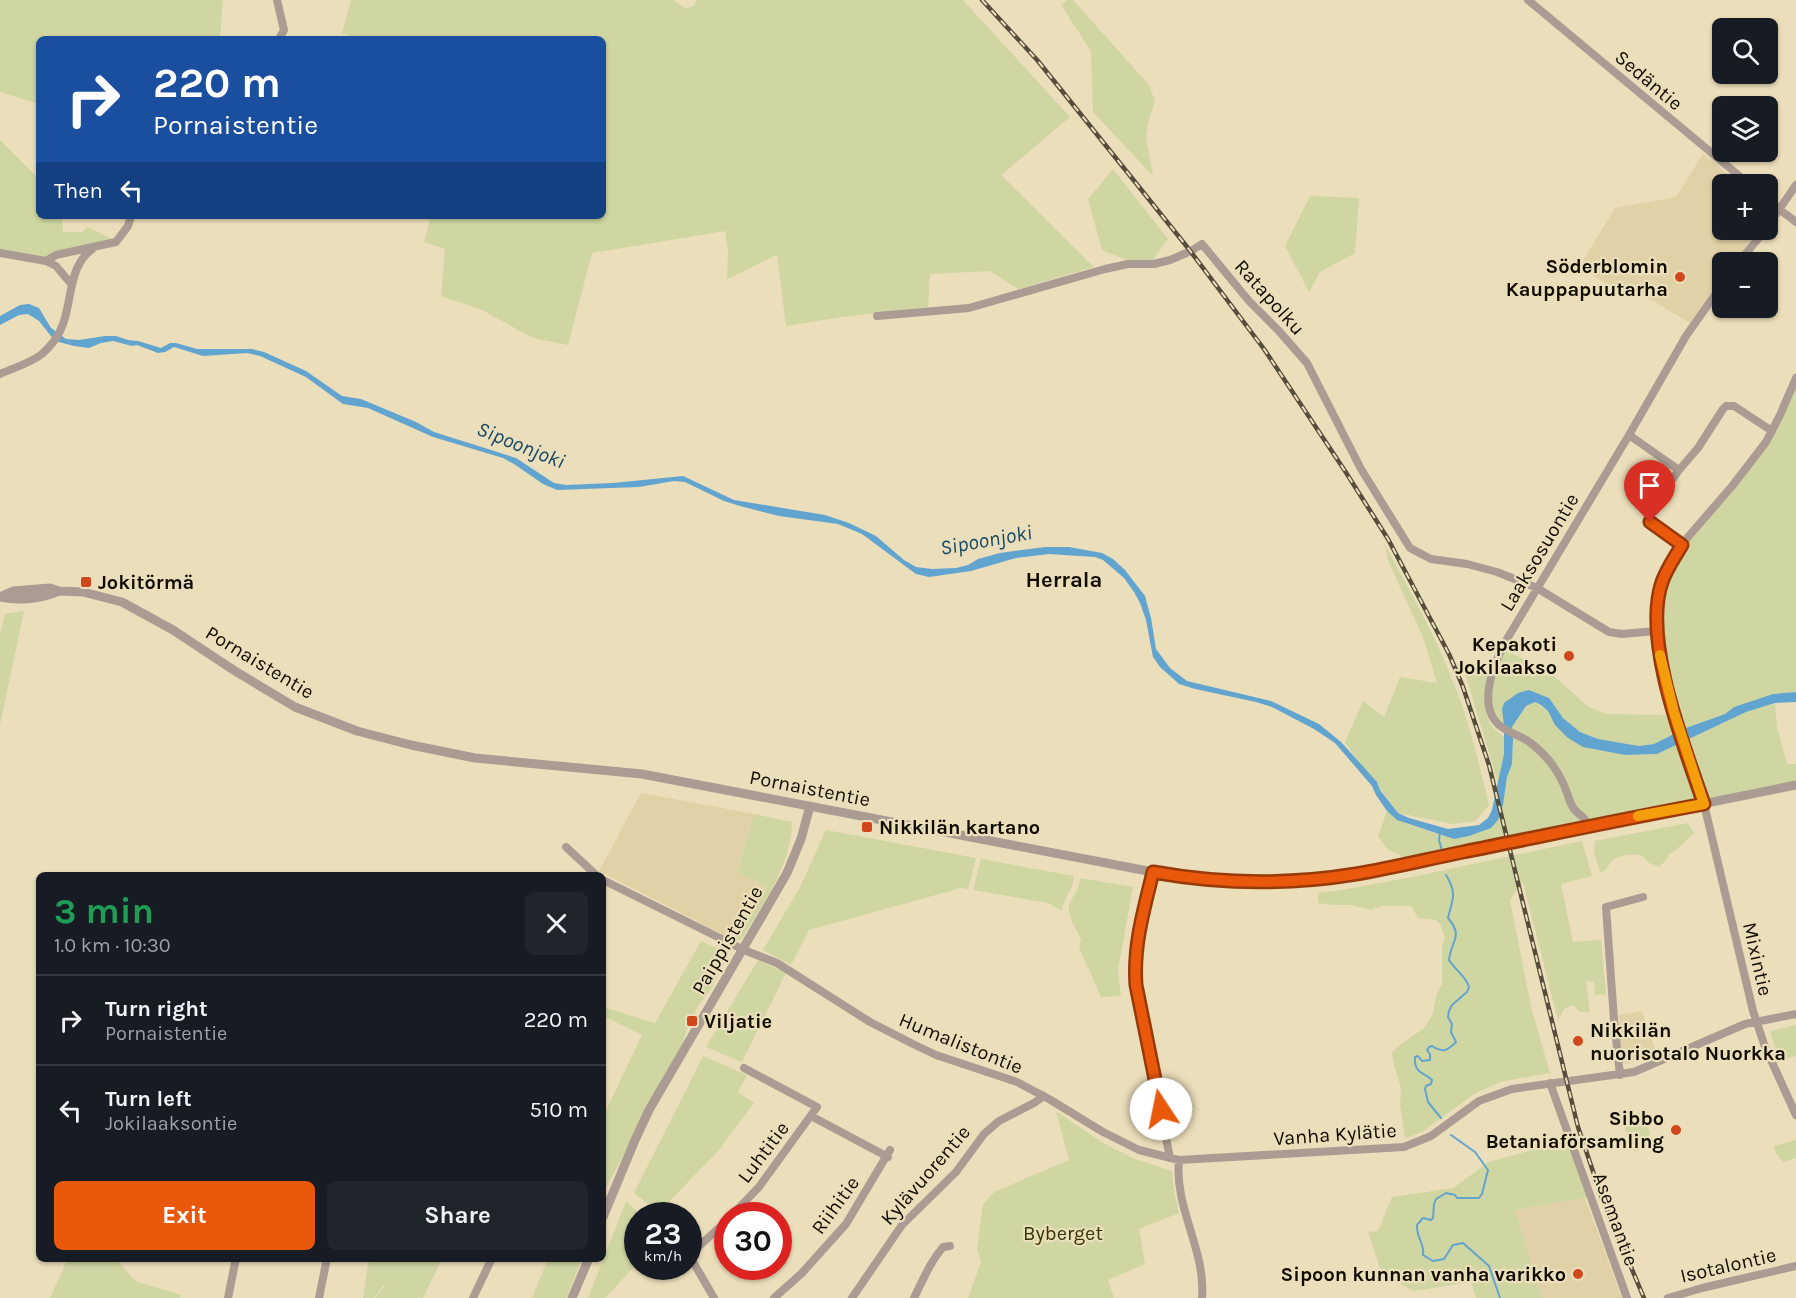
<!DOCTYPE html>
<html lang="en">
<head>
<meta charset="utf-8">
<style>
	:root { --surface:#171b24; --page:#20242c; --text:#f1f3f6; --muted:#9ea1a6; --line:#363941; --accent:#ea580c }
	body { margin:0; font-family:Karla,sans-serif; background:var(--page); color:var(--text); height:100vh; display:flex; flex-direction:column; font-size:22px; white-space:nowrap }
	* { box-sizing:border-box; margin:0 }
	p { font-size:20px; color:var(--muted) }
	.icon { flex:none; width:33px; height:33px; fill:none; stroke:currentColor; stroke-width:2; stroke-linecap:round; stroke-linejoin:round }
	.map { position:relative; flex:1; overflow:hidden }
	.panel { position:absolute; left:36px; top:872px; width:570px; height:390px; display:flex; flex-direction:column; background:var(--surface); border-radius:9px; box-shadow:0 2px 4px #0004 }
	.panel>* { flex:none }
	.top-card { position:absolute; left:36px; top:36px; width:570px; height:183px; border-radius:9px; box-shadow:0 2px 4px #0004; background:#1a4fa0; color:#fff; overflow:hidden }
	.fabs { position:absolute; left:1712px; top:18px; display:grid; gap:12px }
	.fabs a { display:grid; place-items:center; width:66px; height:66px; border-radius:9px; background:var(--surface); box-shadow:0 2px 4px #0004; font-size:30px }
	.speed { position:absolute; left:624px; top:1202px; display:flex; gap:12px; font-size:30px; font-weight:700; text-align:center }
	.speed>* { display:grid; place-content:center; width:78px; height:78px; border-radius:50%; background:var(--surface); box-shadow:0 2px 4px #0004; line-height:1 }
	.speed small { font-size:15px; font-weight:400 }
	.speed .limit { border:9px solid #d22; background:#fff; color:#111 }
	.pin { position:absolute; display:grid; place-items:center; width:51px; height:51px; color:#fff; margin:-62px -26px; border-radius:50% 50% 50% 0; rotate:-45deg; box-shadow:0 0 6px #0007 }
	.pin .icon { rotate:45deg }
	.me { position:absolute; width:66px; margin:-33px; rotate:349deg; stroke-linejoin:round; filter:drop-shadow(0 0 4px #0008) }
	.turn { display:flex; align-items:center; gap:21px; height:126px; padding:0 18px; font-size:27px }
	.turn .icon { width:78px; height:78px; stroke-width:2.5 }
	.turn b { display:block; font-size:42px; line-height:51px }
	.then { display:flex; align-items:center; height:57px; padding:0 18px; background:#0003; gap:12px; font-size:22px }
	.round { display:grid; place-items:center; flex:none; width:63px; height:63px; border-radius:9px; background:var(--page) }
	.overview { display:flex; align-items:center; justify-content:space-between; height:102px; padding:0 18px }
	h1 { font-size:36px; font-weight:700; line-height:45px; color:#1e9e55 }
	.button { display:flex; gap:12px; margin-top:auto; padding:12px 18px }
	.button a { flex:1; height:69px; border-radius:9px; background:var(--accent); color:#fff; font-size:24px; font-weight:700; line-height:69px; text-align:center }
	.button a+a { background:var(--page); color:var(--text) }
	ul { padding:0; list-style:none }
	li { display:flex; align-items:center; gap:18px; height:90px; padding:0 18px; border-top:2px solid var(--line) }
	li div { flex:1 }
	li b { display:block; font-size:22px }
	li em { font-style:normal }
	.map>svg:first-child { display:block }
</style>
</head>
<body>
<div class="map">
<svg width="1796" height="1298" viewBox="0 0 1796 1298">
	<rect width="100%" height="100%" fill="#ebdeba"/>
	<path fill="#e1d1a6" d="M 1703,154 L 1740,184 L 1722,184 L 1722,230 L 1758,230 L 1734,262 L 1722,262 L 1722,280 L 1690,323 L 1633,289 L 1628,297 L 1579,267 L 1615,208 L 1676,197 Z
		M 641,793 L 754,814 L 737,871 L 767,887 L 741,932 L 728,937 L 599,871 Z
		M 1642,1011 L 1656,1052 L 1628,1064 L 1622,1063 L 1618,1015 Z
		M 1585,1198 L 1622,1298 L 1542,1298 L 1515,1210 Z"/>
	<path fill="#cfd6a2" d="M 0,0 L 223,0 L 220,39 L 39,39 L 39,104 L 0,92 Z
		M 351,0 L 673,0 L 686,9 L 695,5 L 696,0 L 963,0 L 1070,117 L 1001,175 L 1094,267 L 1018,289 L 990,271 L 930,274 L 928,307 L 842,317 L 786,326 L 777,255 L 727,279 L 728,251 L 725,231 L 592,253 L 568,345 L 533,338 L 482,310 L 441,296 L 445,249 L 424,242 L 431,216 L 603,216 L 603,39 L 360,39 L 342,33 Z
		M 1067,0 L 1073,0 L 1149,85 L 1155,101 L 1149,119 L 1146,137 L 1153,176 L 1093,112 L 1091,51 L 1061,5 Z
		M 0,140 L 39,179 L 39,216 L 62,216 L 63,232 L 82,232 L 87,227 L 114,240 L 46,261 L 0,253 Z
		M 1113,169 L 1168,239 L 1153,260 L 1129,261 L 1102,250 L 1088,199 Z
		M 1310,196 L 1359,198 L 1355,253 L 1320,272 L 1309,292 L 1285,246 Z
		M 1796,378 L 1796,692 L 1773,694 L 1734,707 L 1725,714 L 1686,729 L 1668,690 L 1662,663 L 1657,605 L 1671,562 L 1755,457 Z
		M 1384,543 C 1409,589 1435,635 1454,684 C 1470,723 1479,764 1489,805 L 1476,821 L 1452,824 L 1398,813 L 1380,789 L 1377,782 L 1362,767 L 1345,742 L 1363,701 L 1384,717 L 1400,677 L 1437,683 L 1423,637 L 1389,563 Z
		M 24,611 L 0,725 L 0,635 L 5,614 Z
		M 1501,650 L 1542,665 L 1587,706 L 1606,714 L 1666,715 L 1673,735 L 1654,744 L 1639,746 L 1598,739 L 1580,732 L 1563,718 L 1549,698 L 1529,690 L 1504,725 L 1492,715 L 1489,696 Z
		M 1461,660 L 1487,673 C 1486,688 1482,709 1490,723 C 1493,728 1499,733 1504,737 L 1504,754 L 1498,783 Z
		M 1535,702 L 1548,711 L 1550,717 L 1583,747 L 1625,755 L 1657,754 L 1746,712 L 1775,703 L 1777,727 L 1787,764 L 1796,764 L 1796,785 L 1414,862 L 1387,849 L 1378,836 L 1387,811 L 1407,824 L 1454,839 L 1498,820 L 1503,805 L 1507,777 L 1512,764 L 1513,740 L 1512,727 L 1526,706 Z
		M 754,814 L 792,822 C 791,866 763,904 741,940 L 736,941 L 728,937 L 741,932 L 767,887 L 737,872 Z
		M 1688,823 L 1694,833 L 1677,849 L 1669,854 L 1665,861 L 1659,867 L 1649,863 L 1641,855 C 1632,854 1619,854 1611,862 C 1607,867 1608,869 1601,873 L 1594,853 L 1595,841 Z
		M 826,830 L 976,858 L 968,889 L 961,888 L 809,930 L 791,965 L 763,950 L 800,887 Z
		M 1582,841 L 1592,876 L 1561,884 L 1573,942 L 1601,940 L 1606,994 L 1595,995 L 1594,981 L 1586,982 L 1590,1012 L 1580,1012 L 1573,1005 L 1564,1009 L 1558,1020 L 1523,882 L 1510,900 L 1531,1007 L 1550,1073 L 1500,1082 L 1476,1093 L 1423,1131 L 1405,1139 L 1400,1105 L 1401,1088 L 1394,1065 L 1392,1053 L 1396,1048 L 1424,1028 L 1432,1016 L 1437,993 L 1442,984 L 1442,945 L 1445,937 L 1440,924 L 1436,920 L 1418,918 L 1411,906 L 1381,906 L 1371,910 L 1351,905 L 1334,905 L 1318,903 L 1318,893 L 1336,891 L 1407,878 Z
		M 981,859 L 1074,876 C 1074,889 1063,898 1062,911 L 1048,903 L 973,890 Z
		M 1080,878 L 1133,887 L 1118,970 L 1121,996 L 1101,997 L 1079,947 L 1081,939 C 1077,930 1067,916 1069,906 C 1072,896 1080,889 1080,878 Z
		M 701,941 L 723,951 L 726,956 L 726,959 L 711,989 L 699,1005 L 688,1026 L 680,1050 L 607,1186 L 603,1189 L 603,1117 L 642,1035 L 603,1016 L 603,1007 L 655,1023 Z
		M 758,960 L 786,973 L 742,1062 L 706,1047 Z
		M 1796,1025 L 1796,1056 L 1779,1060 L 1770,1031 Z
		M 703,1056 L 747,1075 L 738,1092 L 754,1103 L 719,1150 L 659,1212 L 634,1193 Z
		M 1623,1110 L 1626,1117 L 1642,1111 L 1650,1134 L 1648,1136 L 1652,1146 L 1634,1152 L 1618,1111 Z
		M 1056,1111 L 1103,1143 L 1135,1159 L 1172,1171 L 1174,1190 L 1179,1213 L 1139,1229 L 1145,1264 L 1108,1280 L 1114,1298 L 968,1298 L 981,1262 L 977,1248 L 983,1205 L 994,1192 L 1069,1160 Z
		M 1569,1137 L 1591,1197 L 1515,1210 L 1542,1298 L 1476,1298 L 1471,1282 L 1414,1291 L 1382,1274 L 1368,1232 L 1378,1231 L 1392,1197 L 1453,1188 L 1489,1162 L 1539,1148 Z
		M 1796,1140 L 1796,1158 L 1783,1162 L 1775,1152 L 1774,1146 Z
		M 626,1201 L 641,1215 L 638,1215 L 637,1264 L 605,1298 L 588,1298 Z
		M 68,1258 L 116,1259 L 135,1281 L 181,1295 L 180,1298 L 50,1298 Z
		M 369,1259 L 369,1258 L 442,1259 L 423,1298 L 375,1298 L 385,1286 L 384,1285 L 374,1298 L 363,1298 Z
		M 548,1259 L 582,1259 L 566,1298 L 532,1298 Z"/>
	<path fill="#62a4d0" d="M 29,304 L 39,308 L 51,328 L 66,339 L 79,340 L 105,336 L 116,336 L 128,340 L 138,341 L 161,348 L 170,343 L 176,343 L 197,349 L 252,349 L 264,352 L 306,371 L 342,396 L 361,399 L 416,422 L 434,432 L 516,458 L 554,483 L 566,485 L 613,483 L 683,476 L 734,500 L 825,515 L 849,523 L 876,536 L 904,560 L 916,567 L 932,569 L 956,568 L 968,565 L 978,559 L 1000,553 L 1045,547 L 1069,547 L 1102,553 L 1113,559 L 1125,570 L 1145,596 L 1151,618 L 1156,649 L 1170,668 L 1187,681 L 1271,701 L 1319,724 L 1341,742 L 1377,782 L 1380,790 L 1398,813 L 1409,818 L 1448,829 L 1479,825 L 1488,818 L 1492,810 L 1504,754 L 1504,725 L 1502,709 L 1504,703 L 1518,693 L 1529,690 L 1549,698 L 1563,718 L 1580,732 L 1598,739 L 1639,746 L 1654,744 L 1686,728 L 1725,714 L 1734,707 L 1773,694 L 1796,692 L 1796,702 L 1775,703 L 1746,712 L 1657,754 L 1625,755 L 1583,747 L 1568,738 L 1555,725 L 1548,711 L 1541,705 L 1535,702 L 1526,706 L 1512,727 L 1513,740 L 1512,764 L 1507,777 L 1503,805 L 1498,820 L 1491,828 L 1469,836 L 1454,839 L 1397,820 L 1387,811 L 1376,795 L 1372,786 L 1335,743 L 1314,729 L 1272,707 L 1256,702 L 1195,689 L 1179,684 L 1160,667 L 1153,657 L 1146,620 L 1140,603 L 1134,592 L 1124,578 L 1103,560 L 1095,557 L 1049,554 L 1016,558 L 971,571 L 929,577 L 916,574 L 862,534 L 838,524 L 779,516 L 740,506 L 724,501 L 685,482 L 674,481 L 639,487 L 557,490 L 543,484 L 514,464 L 503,458 L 433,437 L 368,408 L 343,404 L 306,377 L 260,356 L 247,353 L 203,356 L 174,347 L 165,352 L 158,353 L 137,345 L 132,346 L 113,341 L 101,343 L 89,348 L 74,346 L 55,341 L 39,321 L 28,314 L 19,315 L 0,325 L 0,316 L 20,305 Z"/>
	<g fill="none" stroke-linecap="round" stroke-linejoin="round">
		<path stroke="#62a4d0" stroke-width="2" d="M 1440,831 L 1439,840 L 1442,851
			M 1441,1118 L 1428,1102 L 1425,1089 L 1426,1086 L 1431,1084 L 1432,1080 C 1423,1071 1414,1074 1415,1057 L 1418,1056 L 1422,1061 L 1430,1060 L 1430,1054 L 1427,1050 L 1429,1047 L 1432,1046 C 1443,1053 1447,1051 1456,1042 L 1451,1032 L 1452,1024 L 1448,1017 L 1449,1011 L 1452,1005 L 1467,992 L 1469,987 C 1466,976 1455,970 1449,960 C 1451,940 1464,937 1448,918 C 1452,900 1458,894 1446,875
			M 1451,1135 L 1475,1152 L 1488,1170 L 1482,1194 L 1479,1198 L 1457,1198 L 1455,1195 L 1446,1193 L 1436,1199 L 1434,1204 L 1433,1218 L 1431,1220 L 1423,1218 L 1417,1225 C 1416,1237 1425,1244 1423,1255 L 1433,1261 L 1444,1259 L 1453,1245 L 1463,1243 L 1489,1266 L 1500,1298"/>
		<path stroke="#aa9c92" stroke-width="8" d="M 277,0 L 284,30 L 279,39
			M 1528,0 L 1749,184
			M 1767,200 L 1796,222
			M 1767,227 L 1796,185
			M 0,253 L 46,261 L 56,255 L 116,242 L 128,226 L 131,216
			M 46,261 L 56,266 L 72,285
			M 1739,262 L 1765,230
			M 877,316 L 969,308 L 1105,269 L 1128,264 L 1154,264 L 1170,260 L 1191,251 L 1202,244 L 1249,301 L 1278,330 L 1307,363 L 1361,469 L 1410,548 L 1431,559 L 1467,564 L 1497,572 L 1537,588 L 1609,632 L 1622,634 L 1656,631
			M 0,374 C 13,368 31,363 42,354 C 51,346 59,336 63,324 C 73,297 68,262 97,246
			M 1796,378 L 1780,415 L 1766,442 L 1733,485 L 1688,537 L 1671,562 L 1662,582 L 1657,605 L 1656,630 L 1668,690 L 1686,754 L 1704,804 L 1753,1011 L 1765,1047 L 1796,1115
			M 1629,435 L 1679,470
			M 1682,545 L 1650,522 L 1648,512 L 1679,470 L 1698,448 L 1723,409 L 1726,406 L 1734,406 L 1772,431
			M 1588,826 C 1584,814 1580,817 1574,809 C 1569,802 1567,791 1563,783 C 1556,768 1545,754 1532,744 C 1522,735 1505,733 1496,722 C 1478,701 1495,660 1507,639 L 1629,435 L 1686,336 L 1722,285
			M 566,847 L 595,874
			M 1153,872 C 1144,909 1133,946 1135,985 L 1170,1158
			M 603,880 L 744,950 L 777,963 L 870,1022 L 913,1044 L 936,1055 L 1017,1082 L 1049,1099 L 1103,1132 L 1139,1150 L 1179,1160 L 1404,1147 L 1431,1136 L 1479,1101 L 1512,1089 L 1634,1072 L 1745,1024 L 1796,1014
			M 1620,1075 L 1614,1020 L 1606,907 L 1643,897
			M 1550,1083 L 1627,1298
			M 811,1116 L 888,1157
			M 1179,1160 C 1174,1208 1206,1250 1202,1298
			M 732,1215 L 759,1187 L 817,1107 L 744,1068
			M 688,1253 L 714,1298
			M 690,1254 L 728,1220
			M 228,1298 L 236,1258
			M 319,1298 L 327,1258
			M 473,1298 L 492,1258
			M 774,1298 L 802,1273 L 846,1224 L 890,1150
			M 852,1298 L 902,1225 L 956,1172 L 984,1134 L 999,1121 L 1034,1103 L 1044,1096
			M 914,1298 C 923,1280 930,1262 943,1247 L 950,1246
			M 1668,1298 L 1702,1288 L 1796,1266"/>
		<path stroke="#aa9c92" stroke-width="9" d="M 0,597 L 13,591 L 50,588 L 59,591 L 83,592 L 122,602 L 173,630 L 235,671 L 295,707 L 357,731 L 411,745 L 475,758 L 642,774 L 1153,872 L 1176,876 L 1245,882 L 1316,879 L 1357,874 L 1796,785
			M 0,597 C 18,601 42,599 59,591
			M 603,1217 L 635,1140 L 649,1110 L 787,873 L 801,839 L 810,806
			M 572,1298 L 589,1258"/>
		<defs>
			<path id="rail" d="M 982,0 L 1038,61 L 1188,248 L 1264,349 L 1345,471 L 1388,539 L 1449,654 L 1463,687 L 1489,765 L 1578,1127 L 1602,1198 L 1644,1298"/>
		</defs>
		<use href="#rail" stroke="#564e3c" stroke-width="4.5"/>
		<use href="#rail" stroke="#ebdeba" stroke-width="2" stroke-dasharray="7" stroke-linecap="butt"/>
	</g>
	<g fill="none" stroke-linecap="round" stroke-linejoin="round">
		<defs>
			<path id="route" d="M 1161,1109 L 1136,985 C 1133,946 1144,909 1153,872 C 1220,884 1289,885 1356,874 C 1392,868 1428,859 1463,852 C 1543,836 1623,819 1704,804 C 1684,746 1642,640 1662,582 C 1667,568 1675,557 1682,545 L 1650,522"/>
		</defs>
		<use href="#route" stroke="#983908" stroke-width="15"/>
		<use href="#route" stroke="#ea580c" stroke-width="10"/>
		<path stroke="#f59e0b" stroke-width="10" d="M 1638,816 L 1704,804 L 1674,712 L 1660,655"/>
	</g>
	<g fill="#cf471b" stroke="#ebdeba" stroke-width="2">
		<circle cx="1680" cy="277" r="6"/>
		<rect x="80" y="576" width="12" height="12" rx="3"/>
		<circle cx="1569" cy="656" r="6"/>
		<rect x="861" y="821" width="12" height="12" rx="3"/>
		<rect x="686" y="1015" width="12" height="12" rx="3"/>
		<circle cx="1578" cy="1041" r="6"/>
		<circle cx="1676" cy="1130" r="6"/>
		<circle cx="1578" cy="1274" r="6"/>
	</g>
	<g text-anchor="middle" stroke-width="4.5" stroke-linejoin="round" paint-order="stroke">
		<g font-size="20" fill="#120d03" stroke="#ebdeba">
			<text transform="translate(1649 80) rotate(40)" y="7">Sedäntie</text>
			<text transform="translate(1270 297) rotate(48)" y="7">Ratapolku</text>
			<text transform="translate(1539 552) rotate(-59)" y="7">Laaksosuontie</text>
			<text transform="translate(260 662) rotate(31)" y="7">Pornaistentie</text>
			<text transform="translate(810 788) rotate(11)" y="7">Pornaistentie</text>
			<text transform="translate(727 940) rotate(-60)" y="7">Paippistentie</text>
			<text transform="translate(1758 959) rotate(77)" y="7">Mixintie</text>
			<text transform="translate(961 1043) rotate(22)" y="7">Humalistontie</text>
			<text transform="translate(1335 1134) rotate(-4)" y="7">Vanha Kylätie</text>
			<text transform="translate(763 1152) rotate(-53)" y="7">Luhtitie</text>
			<text transform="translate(925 1175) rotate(-49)" y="7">Kylävuorentie</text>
			<text transform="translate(835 1205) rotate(-54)" y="7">Riihitie</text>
			<text transform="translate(1616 1219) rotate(70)" y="7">Asemantie</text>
			<text transform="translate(1728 1265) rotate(-13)" y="7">Isotalontie</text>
		</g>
		<g font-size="20" font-weight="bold" fill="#120d03" stroke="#ebdeba" text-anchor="end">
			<text x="1668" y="273">Söderblomin<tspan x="1668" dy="23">Kauppapuutarha</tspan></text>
			<text x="98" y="589" text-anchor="start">Jokitörmä</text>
			<text x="1557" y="651">Kepakoti<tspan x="1557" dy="23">Jokilaakso</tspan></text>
			<text x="879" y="834" text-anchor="start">Nikkilän kartano</text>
			<text x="704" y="1028" text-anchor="start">Viljatie</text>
			<text x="1590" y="1037" text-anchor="start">Nikkilän<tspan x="1590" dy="23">nuorisotalo Nuorkka</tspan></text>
			<text x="1664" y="1125">Sibbo<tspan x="1664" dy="23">Betaniaförsamling</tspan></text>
			<text x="1566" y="1281">Sipoon kunnan vanha varikko</text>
		</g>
		<g font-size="20" fill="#343800" stroke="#ebdeba">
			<text x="1063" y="1240">Byberget</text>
		</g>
		<g font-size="21" font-style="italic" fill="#154967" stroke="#ebdeba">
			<text transform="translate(521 445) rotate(22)" y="7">Sipoonjoki</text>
			<text transform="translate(986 540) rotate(-10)" y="7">Sipoonjoki</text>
		</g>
		<g font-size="22" font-weight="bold" fill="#120d03" stroke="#ebdeba">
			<text x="1064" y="587">Herrala</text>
		</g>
	</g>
</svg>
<div class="fabs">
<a><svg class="icon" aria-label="search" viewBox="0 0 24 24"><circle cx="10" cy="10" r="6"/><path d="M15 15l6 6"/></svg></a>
<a><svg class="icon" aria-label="layers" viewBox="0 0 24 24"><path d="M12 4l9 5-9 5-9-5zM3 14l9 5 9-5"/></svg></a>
<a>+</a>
<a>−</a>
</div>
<div class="speed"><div>23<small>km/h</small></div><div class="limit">30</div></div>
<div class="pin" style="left:1650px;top:522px;background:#d93025"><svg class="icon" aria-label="arrive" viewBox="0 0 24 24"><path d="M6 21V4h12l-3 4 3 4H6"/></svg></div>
<svg class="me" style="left:1161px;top:1109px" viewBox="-20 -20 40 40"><circle r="19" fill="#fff"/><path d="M0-13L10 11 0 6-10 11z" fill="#ea580c"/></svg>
<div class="top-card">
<div class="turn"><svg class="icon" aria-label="right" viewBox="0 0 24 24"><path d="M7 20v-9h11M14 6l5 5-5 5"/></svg><div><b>220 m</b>Pornaistentie</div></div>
<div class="then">Then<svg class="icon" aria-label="left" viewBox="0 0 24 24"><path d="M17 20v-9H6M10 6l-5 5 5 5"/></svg></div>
</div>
<section class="panel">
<div class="overview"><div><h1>3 min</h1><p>1.0 km · 10:30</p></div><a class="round"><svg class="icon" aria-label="close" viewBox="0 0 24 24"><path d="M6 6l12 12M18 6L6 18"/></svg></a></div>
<ul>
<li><svg class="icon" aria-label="right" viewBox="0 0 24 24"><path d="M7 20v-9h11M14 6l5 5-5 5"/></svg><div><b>Turn right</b><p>Pornaistentie</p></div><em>220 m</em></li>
<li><svg class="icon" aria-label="left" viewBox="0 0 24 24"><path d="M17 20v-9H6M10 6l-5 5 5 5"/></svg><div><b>Turn left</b><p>Jokilaaksontie</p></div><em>510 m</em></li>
</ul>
<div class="button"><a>Exit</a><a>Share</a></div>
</section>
</div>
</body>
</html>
